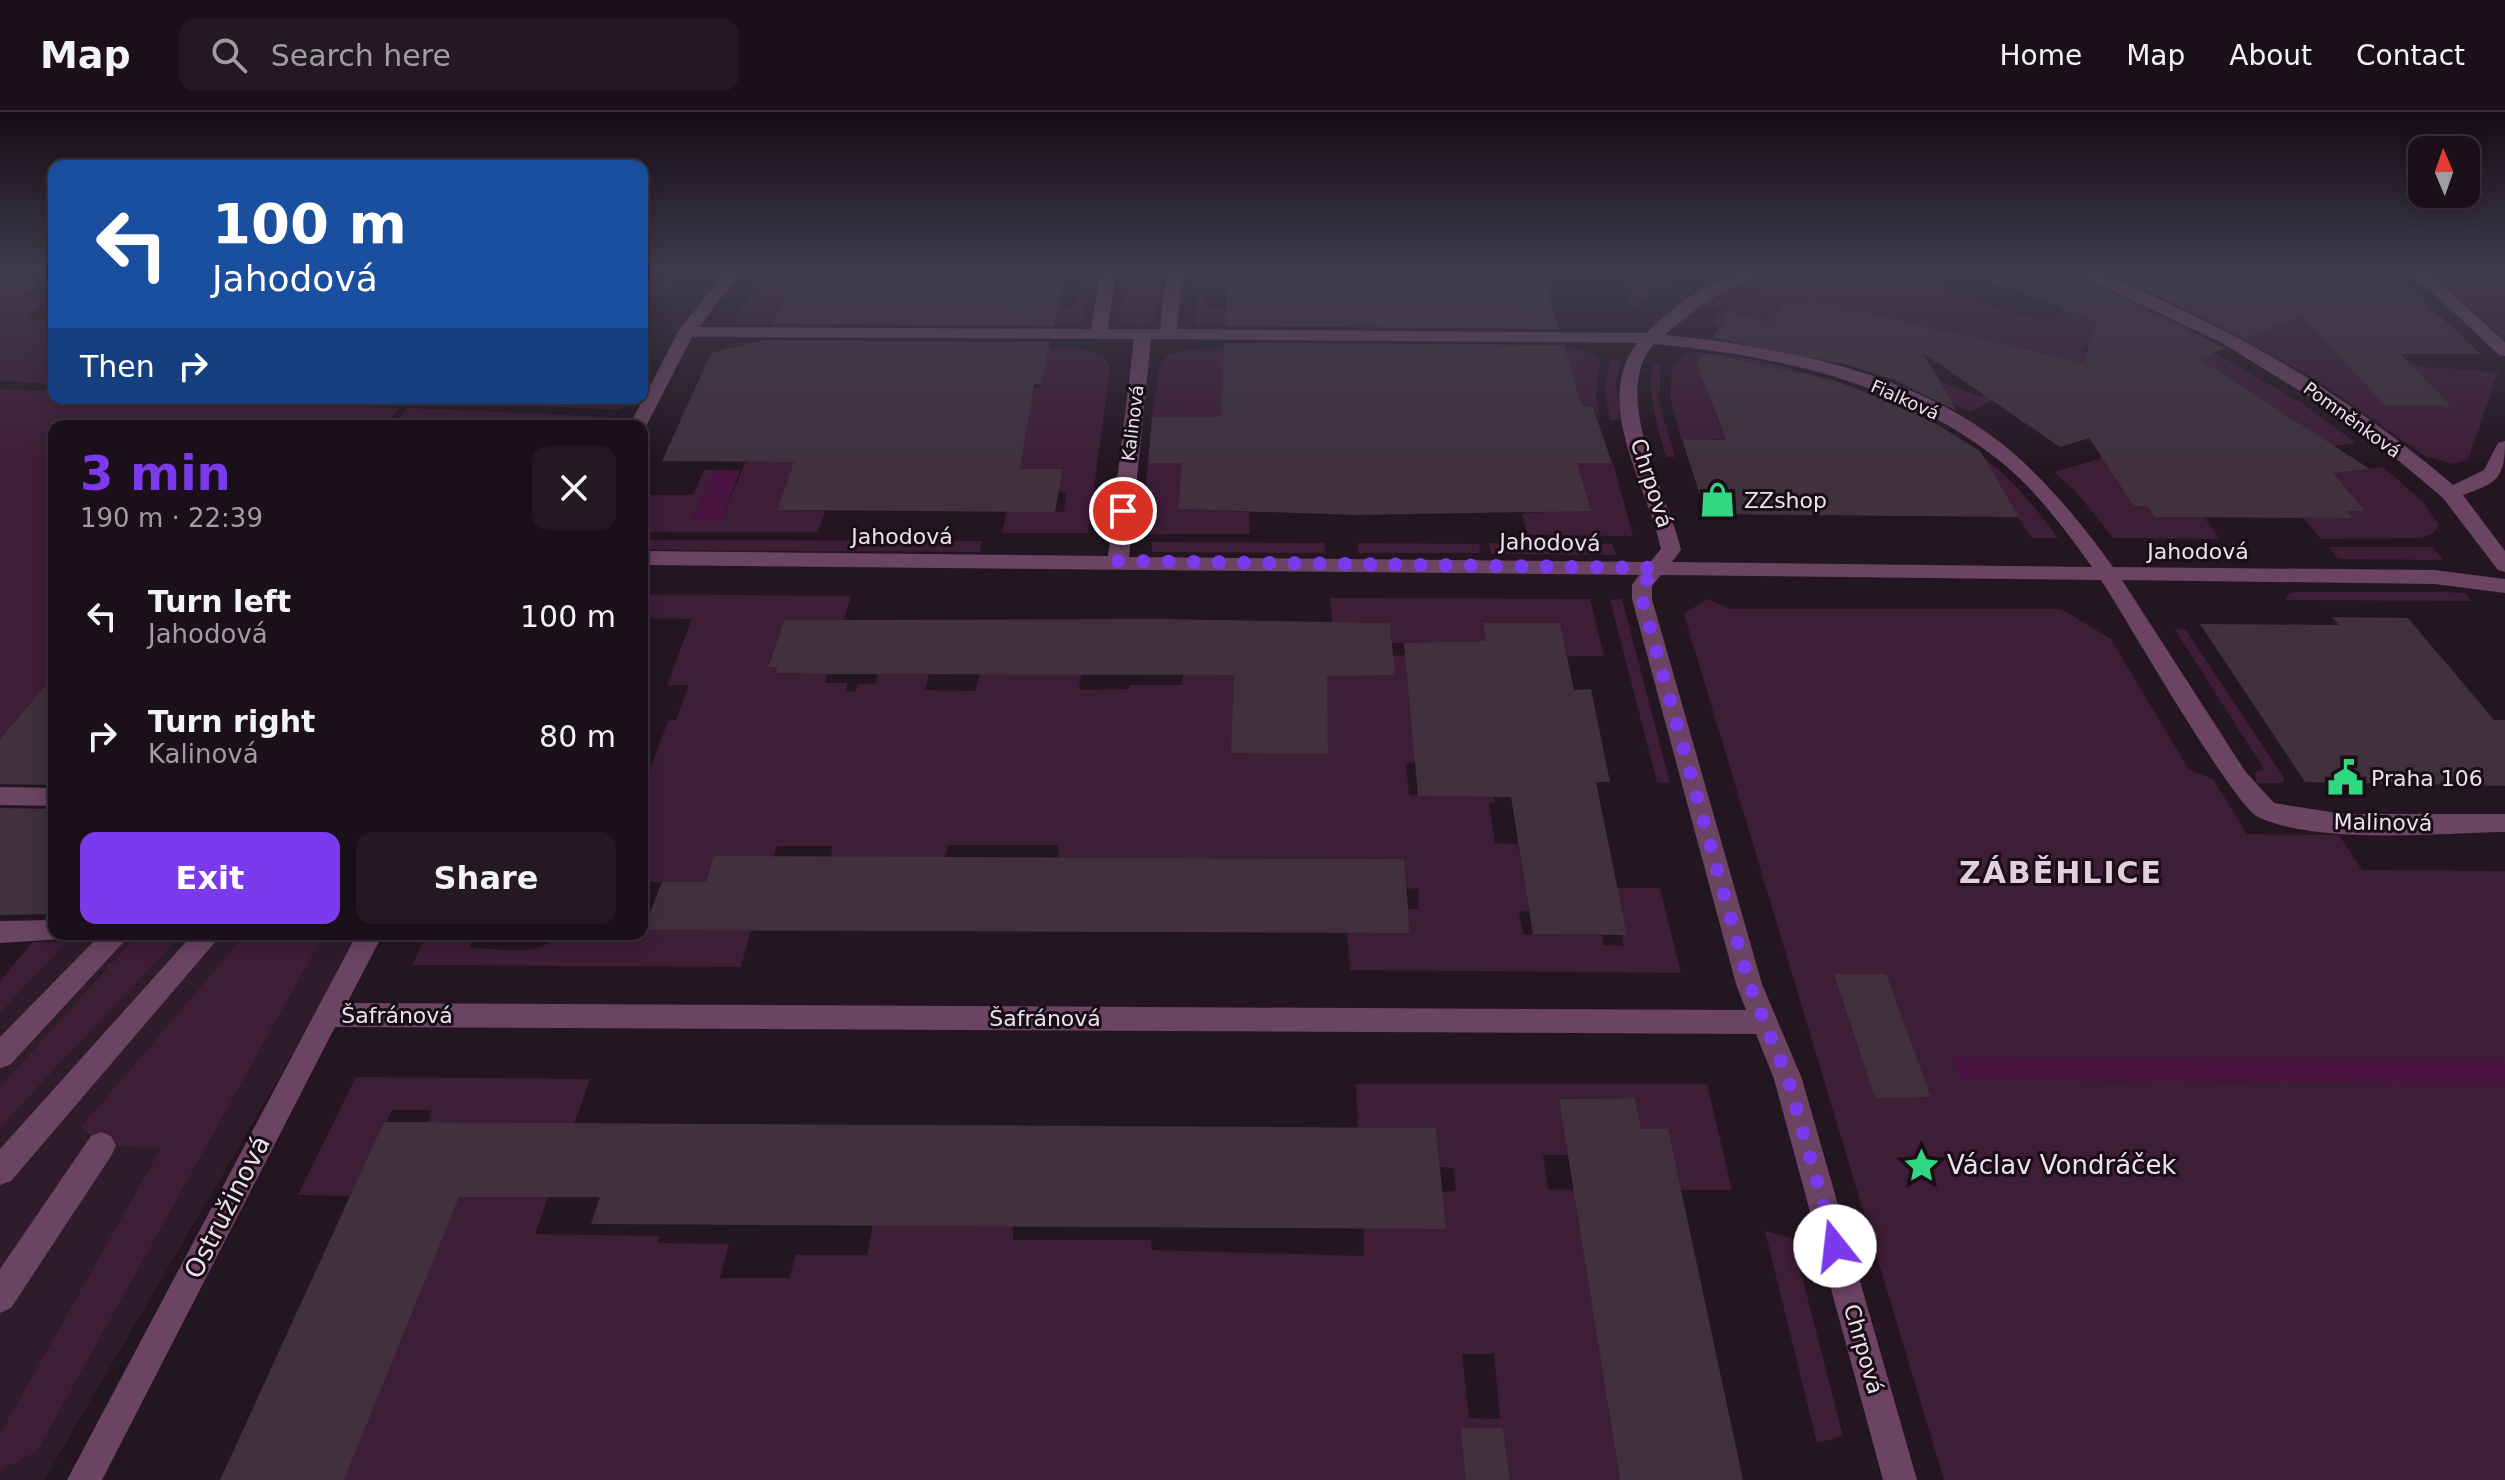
<!DOCTYPE html>
<html lang="en">
<head>
<meta charset="utf-8">
<style>
	:root { --surface:#1b1019; --page:#241922; --text:#f1f3f6; --muted:#a09da2; --line:#393038; --accent:#7c3aed }
	body { margin:0; font-family:"DejaVu Sans",sans-serif; background:var(--page); color:var(--text); height:100vh; display:flex; flex-direction:column; font-size:30px; white-space:nowrap }
	* { box-sizing:border-box; margin:0 }
	p { font-size:26px; color:var(--muted) }
	.icon { flex:none; width:44px; height:44px; fill:none; stroke:currentColor; stroke-width:2; stroke-linecap:round; stroke-linejoin:round }
	.map { position:relative; flex:1; overflow:hidden }
	.panel { position:absolute; left:48px; top:308px; width:600px; height:520px; display:flex; flex-direction:column; background:var(--surface); border-radius:16px; box-shadow:0 4px 20px #0003,0 0 0 2px var(--line) }
	.panel>* { flex:none }
	.top-card { position:absolute; left:48px; top:48px; width:600px; height:244px; border-radius:16px; box-shadow:0 4px 20px #0003,0 0 0 2px var(--line); background:#1a4fa0; color:#fff; overflow:hidden }
	.needle { width:52px; rotate:358deg }
	.controls { position:absolute; left:2408px; top:24px; display:grid; gap:16px }
	.controls a { display:grid; place-items:center; width:72px; height:72px; border-radius:16px; background:var(--surface); box-shadow:0 4px 20px #0003,0 0 0 2px var(--line); font-size:40px }
	.pin { position:absolute; display:grid; place-items:center; width:68px; height:68px; color:#fff; margin:-34px; border:4px solid #fff; border-radius:50%; box-shadow:0 2px 8px #0007 }
	.me { position:absolute; width:88px; margin:-44px; rotate:344deg; stroke-linejoin:round; filter:drop-shadow(0 0 6px #0008) }
	.turn { display:flex; align-items:center; gap:28px; height:168px; padding:0 32px; font-size:36px }
	.turn .icon { width:104px; height:104px; stroke-width:2.5 }
	.turn b { display:block; font-size:56px; line-height:68px }
	.then { display:flex; align-items:center; height:76px; padding:0 32px; background:#0003; gap:16px; font-size:30px }
	.round { display:grid; place-items:center; flex:none; width:84px; height:84px; border-radius:16px; background:var(--page) }
	.summary { display:flex; align-items:center; justify-content:space-between; height:136px; padding:0 32px }
	h1 { font-size:48px; font-weight:600; line-height:60px; color:var(--accent) }
	.action { display:flex; gap:16px; margin-top:auto; padding:16px 32px }
	.action a { flex:1; height:92px; border-radius:16px; background:var(--accent); color:#fff; font-size:32px; font-weight:600; line-height:92px; text-align:center }
	.action a+a { background:var(--page); color:var(--text) }
	ul { padding:0; list-style:none }
	li { display:flex; align-items:center; gap:24px; height:120px; padding:0 32px }
	li div { flex:1 }
	li b { display:block; font-size:30px }
	li em { font-style:normal }
	header { display:flex; align-items:center; gap:48px; box-sizing:border-box; height:112px; padding:0 40px; background:var(--surface); border-bottom:2px solid var(--line) }
	header strong { font-size:38px }
	nav { display:flex; gap:44px; margin-inline-start:auto; font-size:28px }
	.search { width:560px; height:72px; background:var(--page); display:flex; align-items:center; gap:20px; box-sizing:border-box; padding:0 28px; border-radius:16px; color:var(--muted); font-size:30px }
	.map>svg:first-child { display:block }
</style>
</head>
<body>
<header>
<strong>Map</strong>
<div class="search"><svg class="icon" aria-label="search" viewBox="0 0 24 24"><circle cx="10" cy="10" r="6"/><path d="M15 15l6 6"/></svg>Search here</div>
<nav><a>Home</a><a>Map</a><a>About</a><a>Contact</a></nav>
</header>
<div class="map">
<svg width="2505" height="1368" viewBox="0 0 2505 1368">
	<rect width="100%" height="100%" fill="#241621"/>
	<path fill="#2f1c2b" d="M 75,822 L 363,822 L 44,1368 L 0,1368 L 0,887 L 13,887 Z"/>
	<path fill="#3e1d37" fill-rule="evenodd" d="M 25,160 L 48,162 L 22,185 L 50,186 L 26,207 L 54,208 L 54,272 L 0,269 L 0,169 Z
		M 642,160 L 678,160 L 667,179 L 642,195 Z
		M 766,160 L 1091,160 L 1082,212 L 1007,211 L 1036,195 L 1077,195 L 1081,168 L 1043,167 L 1040,175 L 1016,175 L 1018,162 L 997,163 L 994,173 L 979,173 L 981,164 L 945,164 L 941,175 L 889,172 L 891,167 L 795,167 L 776,210 L 732,210 Z
		M 1125,160 L 1163,160 C 1160,185 1160,232 1120,207 Z
		M 1200,160 L 1690,160 L 1658,177 L 1632,198 L 1621,165 L 1581,165 L 1581,168 L 1547,168 L 1548,171 L 1429,169 L 1428,161 L 1403,161 L 1403,169 L 1331,166 L 1318,177 L 1316,163 L 1295,163 L 1295,174 L 1206,171 L 1204,196 L 1238,196 L 1260,212 L 1196,212 Z
		M 1775,160 L 1801,160 L 1759,173 L 1710,198 L 1699,195 Z
		M 1819,160 L 1949,160 L 1933,172 L 1988,194 L 2046,210 L 2091,179 L 2106,227 L 2081,238 L 2100,249 L 2182,222 L 2305,293 L 2353,329 L 2356,331 L 2316,336 L 2342,360 L 2383,355 L 2423,390 L 2439,413 L 2433,421 L 2421,426 L 2321,427 L 2303,406 L 2352,406 L 2347,399 L 2364,398 L 2134,394 L 2147,394 L 2154,405 L 2204,405 L 2220,427 L 2113,426 L 2077,381 L 2054,360 L 2158,330 L 2043,276 L 1991,289 L 1970,300 C 1890,260 1806,235 1718,216 L 1712,209 C 1727,184 1790,166 1819,160 ZM 1783,187 L 1806,192 L 1809,187 L 1830,225 L 1771,211 ZM 1926,221 L 2010,262 L 1983,285 L 1919,262 Z
		M 2430,160 L 2505,160 L 2505,227 Z
		M 2212,192 L 2266,219 L 2306,203 L 2362,236 L 2425,255 L 2498,260 L 2468,348 L 2453,352 L 2425,344 L 2319,269 L 2204,206 Z
		M 739,236 L 1033,276 L 1040,276 L 1047,243 L 986,236 L 1078,236 L 1102,242 L 1110,256 L 1088,421 L 1002,421 L 1007,399 L 1064,400 L 1066,381 L 1058,380 L 1062,357 L 792,356 L 777,398 L 825,399 L 818,420 L 642,420 L 642,383 L 693,383 L 704,358 L 714,358 L 693,409 L 721,409 L 766,300 L 720,247 L 724,238 Z
		M 1196,237 L 1266,237 L 1268,319 L 1191,305 L 1152,305 L 1161,249 L 1170,242 Z
		M 1505,238 C 1531,238 1580,229 1600,248 L 1596,282 L 1600,308 L 1593,295 L 1559,295 Z
		M 1686,241 C 1776,238 1917,295 1988,349 C 2016,371 2037,398 2058,426 L 2032,426 L 1997,375 L 1723,339 L 1719,327 L 1681,327 L 1670,285 L 1672,255 ZM 1703,268 L 1789,320 L 1722,320 Z
		M 1610,247 L 1621,248 L 1616,270 L 1620,308 L 1610,308 L 1605,278 Z
		M 1653,250 L 1661,253 L 1659,290 L 1675,345 L 1666,345 C 1657,312 1647,284 1653,250 Z
		M 0,277 L 54,279 L 54,286 L 194,286 L 400,296 L 384,314 L 54,314 L 54,563 L 0,627 Z
		M 457,286 L 629,286 L 621,298 L 458,290 Z
		M 408,296 L 610,305 L 575,313 L 393,314 Z
		M 1183,337 L 1613,351 L 1633,424 L 1528,423 L 1522,402 L 1556,399 L 1180,376 L 1179,397 L 1249,400 L 1250,422 L 1141,422 L 1148,351 L 1182,351 Z
		M 646,428 L 982,429 L 980,440 L 643,438 Z
		M 1152,430 L 1324,431 L 1326,441 L 1152,440 Z
		M 1358,431 L 1479,432 L 1481,441 L 1358,441 Z
		M 1489,431 L 1612,432 L 1616,443 L 1491,442 Z
		M 2328,435 L 2432,435 L 2443,448 L 2338,447 Z
		M 2297,480 L 2445,480 L 2465,481 L 2472,489 L 2286,488 L 2289,481 Z
		M 642,482 L 851,484 L 844,508 L 784,508 L 768,554 L 777,555 L 776,561 L 827,562 L 825,571 L 847,571 L 846,580 L 855,579 L 858,572 L 875,572 L 878,562 L 929,562 L 925,578 L 975,579 L 980,562 L 1081,562 L 1079,578 L 1130,577 L 1130,573 L 1182,573 L 1183,563 L 1394,563 L 1393,544 L 1406,543 L 1404,531 L 1392,531 L 1390,511 L 1332,510 L 1330,486 L 1590,487 L 1604,544 L 1567,544 L 1559,511 L 1484,511 C 1491,571 1484,631 1495,690 L 1489,691 L 1495,731 L 1518,732 L 1529,799 L 1519,800 L 1523,822 L 1602,823 L 1604,833 L 1623,834 L 1616,776 L 1660,776 L 1681,861 L 1350,858 L 1347,820 L 1410,820 L 1408,797 L 1419,797 L 1418,777 L 1406,776 L 1403,747 L 1058,746 L 1059,733 L 948,733 L 945,745 L 831,745 L 832,734 L 777,734 L 773,745 L 706,770 L 642,770 L 642,679 L 668,609 L 676,608 L 689,573 L 667,573 L 692,507 L 643,506 L 646,499 L 642,499 ZM 1412,616 L 1438,684 L 1409,683 L 1406,651 L 1415,650 ZM 1294,621 L 1328,621 L 1328,642 L 1295,642 Z
		M 1622,487 L 1670,671 L 1657,670 L 1610,488 Z
		M 1707,487 L 1731,497 L 2061,497 L 2111,527 L 2189,658 L 2213,667 L 2247,722 L 2339,723 L 2362,758 L 2505,759 L 2505,948 L 1952,945 L 1960,967 L 2505,972 L 2505,1368 L 1944,1368 L 1684,502 Z
		M 2174,516 L 2186,518 L 2284,666 L 2283,671 L 2257,671 L 2255,660 L 2264,657 Z
		M 642,818 L 751,818 L 741,855 L 412,853 L 427,822 L 475,822 L 469,836 C 499,836 537,847 561,822 L 642,822 Z
		M 138,822 L 182,822 L 0,1015 L 0,975 Z
		M 246,822 L 324,822 L 37,1339 L 0,1359 L 0,1322 L 161,1036 L 101,1034 L 81,1015 Z
		M 33,830 L 67,830 L 0,901 L 0,869 Z
		M 356,965 L 590,967 L 535,1122 L 660,1124 L 658,1131 L 729,1132 L 720,1166 L 789,1166 L 796,1143 L 867,1143 L 873,1113 L 1013,1114 L 1013,1128 L 1151,1128 L 1152,1138 L 1364,1144 L 1364,1116 L 1442,1080 L 1456,1079 L 1453,1056 L 1440,1055 L 1436,1016 L 1358,1015 L 1356,972 L 1707,972 L 1732,1078 L 1681,1078 L 1641,1017 L 1635,986 L 1559,987 L 1569,1043 L 1543,1043 L 1548,1077 L 1574,1078 L 1620,1368 L 1510,1368 L 1503,1316 L 1466,1368 L 344,1368 L 370,1303 L 431,998 L 392,998 L 350,1084 L 298,1083 ZM 1462,1242 L 1494,1242 L 1500,1307 L 1469,1306 Z
		M 1765,1119 L 1792,1126 L 1843,1324 L 1817,1331 Z"/>
	<path fill="#491441" d="M 714,358 L 740,359 L 721,409 L 693,410 Z
		M 1951,945 L 2505,948 L 2505,972 L 1959,967 Z"/>
	<path fill="#40313d" d="M 1979,160 L 2070,160 L 2221,234 L 2225,236 L 2199,247 L 2370,357 L 2333,361 L 2365,399 L 2347,399 L 2353,406 L 2154,405 L 2147,394 L 2134,394 L 2089,326 L 2060,335 L 1923,241 L 1957,299 L 1894,268 L 1848,253 L 1713,226 L 1728,201 L 1771,211 L 1783,187 L 1807,192 L 1808,187 L 2084,251 L 2096,209 L 1979,164 Z
		M 2099,160 L 2407,160 L 2398,165 L 2481,242 L 2400,242 L 2451,294 L 2386,294 L 2302,204 L 2246,227 L 2144,177 Z
		M 795,166 L 891,167 L 889,172 L 1063,173 L 1054,214 L 773,212 Z
		M 1295,166 L 1545,169 L 1559,217 L 1225,214 L 1227,171 L 1295,172 Z
		M 765,228 L 1050,230 L 1041,272 L 1034,272 L 1020,357 L 1063,357 L 1055,400 L 777,398 L 794,350 L 662,349 L 711,241 Z
		M 1224,231 L 1564,233 L 1582,295 L 1593,295 L 1612,351 L 1577,351 L 1591,399 L 1356,403 L 1178,397 L 1182,351 L 1148,351 L 1152,305 L 1221,305 Z
		M 1705,241 L 1833,268 L 1917,300 L 1980,339 L 2019,405 L 1706,402 L 1682,327 L 1726,328 L 1697,253 Z
		M 2332,505 L 2408,506 L 2494,608 L 2505,608 L 2505,674 L 2305,670 L 2200,512 L 2339,513 Z
		M 1161,507 L 1390,511 L 1395,563 L 1327,564 L 1328,642 L 1231,641 L 1234,563 L 828,562 L 776,561 L 777,555 L 768,555 L 784,508 Z
		M 1483,511 L 1560,511 L 1574,578 L 1591,577 L 1610,670 L 1596,670 L 1627,823 L 1533,822 L 1511,685 L 1418,684 L 1404,531 L 1486,529 Z
		M 54,563 L 54,673 L 0,672 L 0,627 Z
		M 0,696 L 54,697 L 54,802 L 0,803 Z
		M 714,744 L 1404,747 L 1410,821 L 643,818 L 662,770 L 706,770 Z
		M 1834,862 L 1886,862 L 1931,985 L 1875,986 Z
		M 1635,986 L 1641,1017 L 1668,1017 L 1743,1368 L 1620,1368 L 1559,987 Z
		M 384,1010 L 1436,1016 L 1446,1117 L 591,1112 L 600,1085 L 459,1085 L 344,1368 L 220,1368 Z
		M 1461,1316 L 1503,1316 L 1510,1368 L 1466,1368 Z"/>
	<g fill="none" stroke-linecap="round" stroke-linejoin="round">
		<path fill="#6b4363" fill-rule="evenodd" d="M 54,808 L 54,822 L 66,822 L 63,827 L 0,831 L 0,809 Z
			M 193,822 L 222,822 L 11,1069 L 0,1073 L 0,1037 Z"/>
		<path fill="#6b4363" fill-rule="evenodd" d="M 725,160 L 741,160 L 699,215 L 1091,217 L 1100,160 L 1116,160 L 1108,217 L 1160,217 L 1166,160 L 1182,160 L 1177,217 L 1646,221 C 1679,190 1717,160 1764,160 L 1703,192 L 1664,223 C 1781,234 1920,261 2012,340 C 2051,374 2083,413 2113,455 L 2434,458 L 2505,467 L 2505,481 L 2434,472 L 2122,468 L 2245,659 L 2274,691 L 2343,702 L 2505,702 L 2505,720 C 2438,721 2317,733 2258,705 C 2233,693 2126,506 2101,468 L 1661,463 L 1652,474 L 1652,487 L 1762,872 L 1802,967 L 1917,1368 L 1883,1368 L 1774,967 L 1756,922 L 335,915 L 102,1368 L 67,1368 L 357,822 L 383,822 L 347,891 L 1746,898 L 1736,872 L 1632,487 L 1632,473 L 1639,463 L 642,453 L 642,439 L 1108,444 L 1134,227 L 692,225 L 644,318 L 642,314 L 629,314 L 678,220 ZM 1151,227 L 1637,231 C 1591,291 1648,374 1661,437 L 1650,450 L 1129,445 ZM 1654,232 C 1774,243 1899,270 1996,346 C 2034,375 2064,416 2092,455 L 1672,450 L 1681,438 C 1668,381 1609,283 1654,232 Z
			M 2073,160 C 2106,160 2135,176 2165,190 C 2269,237 2366,298 2453,373 L 2484,358 L 2498,331 L 2505,329 C 2505,367 2497,371 2463,383 L 2505,439 L 2505,460 L 2498,458 L 2443,386 L 2361,317 L 2222,231 Z
			M 2411,160 L 2428,160 L 2505,230 L 2505,244 L 2499,243 Z
			M 0,675 L 54,676 L 54,694 L 0,693 Z
			M 101,822 L 131,822 L 10,953 L 0,956 L 0,925 Z
			M 101,1020 L 111,1024 L 116,1034 L 111,1044 L 11,1196 L 0,1201 L 0,1157 L 91,1024 Z"/>
	</g>
	<linearGradient id="sky" x2="0" y2="1"><stop stop-color="#140c12"/><stop offset="0.45" stop-color="#3f3c4e"/><stop offset="1" stop-color="#3f3c4e" stop-opacity="0"/></linearGradient>
	<rect width="2505" height="352" fill="url(#sky)"/>
	<g fill="none" stroke-linecap="round" stroke-linejoin="round">
		<path stroke="#7c3aed" stroke-width="14" stroke-dasharray="0 25.2" d="M 1123,399 L 1118,449 L 1657,456 L 1642,473 L 1642,487 L 1749,872 L 1788,967 L 1835,1134"/>
	</g>
	<defs>
		<symbol id="shop-bare" viewBox="-9 -9 18 18"><path d="M-5-2.5h2.3a2.7 3.5 0 0 1 5.4 0H5L5.5 6h-11ZM-1.5-2.5h3a1.5 2.3 0 0 0-3 0Z" fill="#31d882" stroke="#1a0d18" stroke-width="2.5" paint-order="stroke"/></symbol>
		<symbol id="civic-bare" viewBox="-9 -9 18 18"><path d="M-.6-6.5H3V-4.5H.6V-3L4-1V1h2V6H-6V1h2V-1L-.6-3ZM-1.2 2.5V6h2.4V2.5Z" fill="#31d882" stroke="#1a0d18" stroke-width="2.5" paint-order="stroke"/></symbol>
		<symbol id="sight-bare" viewBox="-9 -9 18 18"><path d="M0-6L1.8-2.2L6-1.7L2.9 1.2L3.7 5.4L0 3.3L-3.7 5.4L-2.9 1.2L-6-1.7L-1.8-2.2Z" fill="#31d882" stroke="#1a0d18" stroke-width="2.5" paint-order="stroke"/></symbol>
	</defs>
	<g fill-rule="evenodd">
		<use href="#shop-bare" x="1692" y="362" width="51" height="51"/>
		<use href="#civic-bare" x="2320" y="640" width="51" height="51"/>
		<use href="#sight-bare" x="1896" y="1028" width="51" height="51"/>
	</g>
	<g text-anchor="middle" stroke-width="6" stroke-linejoin="round" paint-order="stroke">
		<g font-size="18" fill="#ece2e9" stroke="#1a0d18">
			<text transform="translate(1905 288) rotate(24)" y="6">Fialková</text>
			<text transform="translate(2352 308) rotate(36)" y="6">Pomněnková</text>
			<text transform="translate(1133 311) rotate(-83)" y="6">Kalinová</text>
		</g>
		<g font-size="22" fill="#ece2e9" stroke="#1a0d18">
			<text transform="translate(1652 371) rotate(72)" y="8">Chrpová</text>
			<text x="902" y="432">Jahodová</text>
			<text transform="translate(1550 430) rotate(1)" y="8">Jahodová</text>
			<text x="2198" y="447">Jahodová</text>
			<text transform="translate(2383 710) rotate(1)" y="8">Malinová</text>
			<text x="397" y="911">Šafránová</text>
			<text x="1045" y="914">Šafránová</text>
			<text transform="translate(1864 1237) rotate(74)" y="8">Chrpová</text>
		</g>
		<g font-size="22" fill="#ece2e9" stroke="#1a0d18" text-anchor="start">
			<text x="1744" y="396">ZZshop</text>
			<text x="2371" y="674">Praha 106</text>
		</g>
		<g font-size="26" fill="#ece2e9" stroke="#1a0d18" text-anchor="start">
			<text x="1947" y="1062">Václav Vondráček</text>
		</g>
		<g font-size="26" fill="#ece2e9" stroke="#1a0d18">
			<text transform="translate(227 1095) rotate(-63)" y="9">Ostružinová</text>
		</g>
		<g font-size="30" font-weight="bold" letter-spacing="2" fill="#e2cfdd" stroke="#1a0d18">
			<text x="2061" y="771">ZÁBĚHLICE</text>
		</g>
	</g>
</svg>
<div class="controls">
<a><svg class="needle" viewBox="-14 -14 28 28"><path d="M0-13l5 13h-10z" fill="#e53935"/><path d="M0 13l5-13h-10z" fill="#a09da2"/></svg></a>
</div>
<div class="pin" style="left:1123px;top:399px;background:#d93025"><svg class="icon" aria-label="arrive" viewBox="0 0 24 24"><path d="M6 21V4h12l-3 4 3 4H6"/></svg></div>
<svg class="me" style="left:1835px;top:1134px" viewBox="-20 -20 40 40"><circle r="19" fill="#fff"/><path d="M0-13L10 11 0 6-10 11z" fill="#7c3aed"/></svg>
<div class="top-card">
<div class="turn"><svg class="icon" aria-label="left" viewBox="0 0 24 24"><path d="M17 20v-9H6M10 6l-5 5 5 5"/></svg><div><b>100 m</b>Jahodová</div></div>
<div class="then">Then<svg class="icon" aria-label="right" viewBox="0 0 24 24"><path d="M7 20v-9h11M14 6l5 5-5 5"/></svg></div>
</div>
<section class="panel">
<div class="summary"><div><h1>3 min</h1><p>190 m · 22:39</p></div><a class="round"><svg class="icon" aria-label="close" viewBox="0 0 24 24"><path d="M6 6l12 12M18 6L6 18"/></svg></a></div>
<ul>
<li><svg class="icon" aria-label="left" viewBox="0 0 24 24"><path d="M17 20v-9H6M10 6l-5 5 5 5"/></svg><div><b>Turn left</b><p>Jahodová</p></div><em>100 m</em></li>
<li><svg class="icon" aria-label="right" viewBox="0 0 24 24"><path d="M7 20v-9h11M14 6l5 5-5 5"/></svg><div><b>Turn right</b><p>Kalinová</p></div><em>80 m</em></li>
</ul>
<div class="action"><a>Exit</a><a>Share</a></div>
</section>
</div>
</body>
</html>
